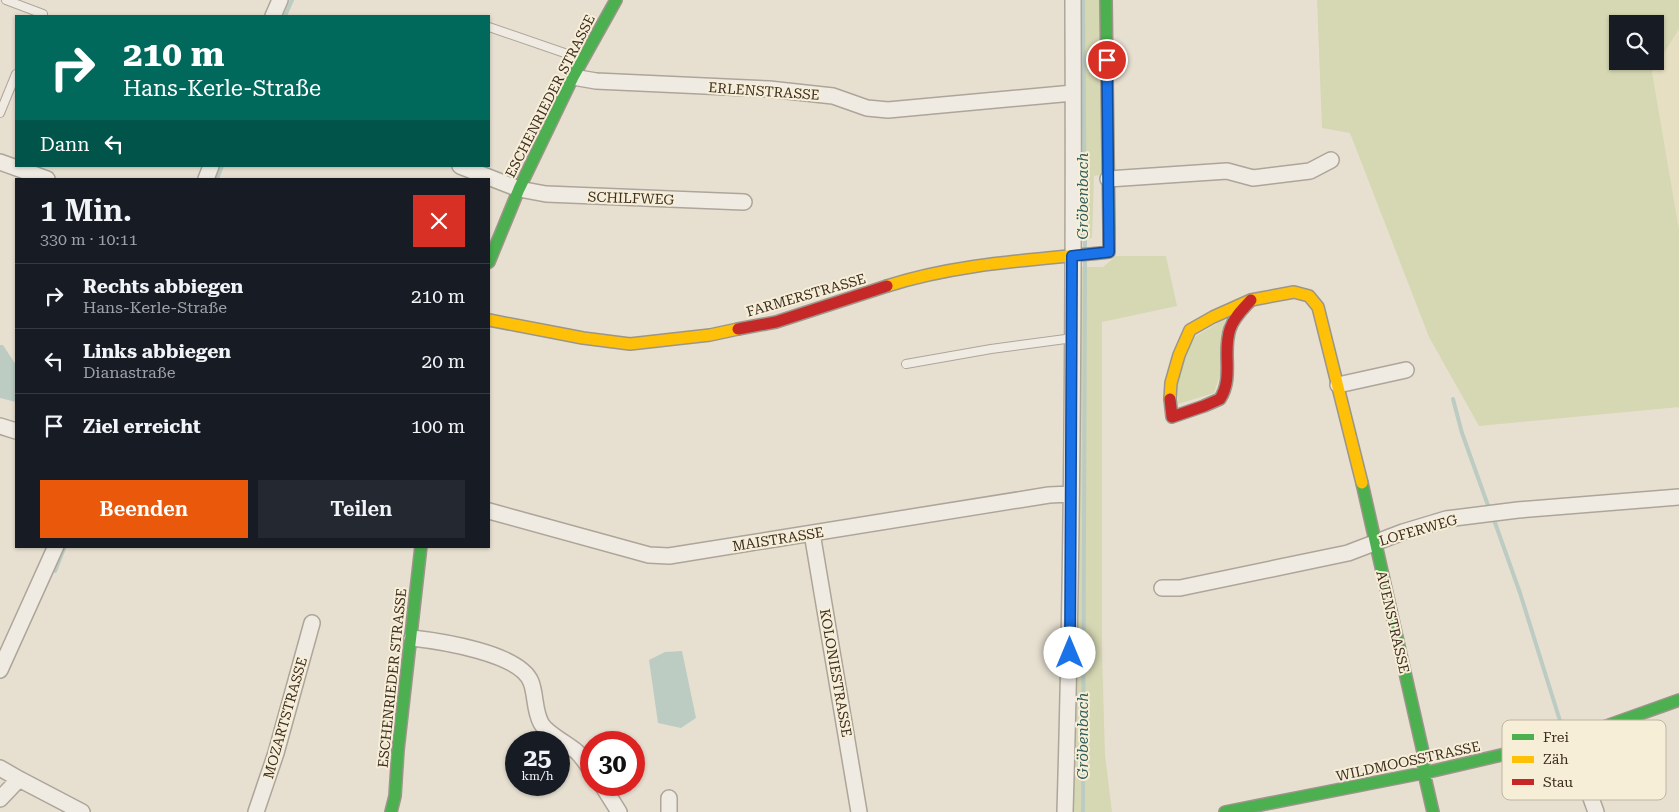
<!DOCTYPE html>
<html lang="de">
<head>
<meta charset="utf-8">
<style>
	:root { --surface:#171b24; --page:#242831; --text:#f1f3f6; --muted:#9ea1a6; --line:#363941; --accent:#ea580c }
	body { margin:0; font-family:"Roboto Serif",serif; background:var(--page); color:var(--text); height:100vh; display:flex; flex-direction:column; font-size:19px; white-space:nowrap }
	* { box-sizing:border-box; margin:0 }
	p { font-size:16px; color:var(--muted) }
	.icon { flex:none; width:28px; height:28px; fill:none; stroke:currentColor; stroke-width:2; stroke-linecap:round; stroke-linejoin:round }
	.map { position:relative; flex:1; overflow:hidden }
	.side { position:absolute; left:15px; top:178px; width:475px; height:370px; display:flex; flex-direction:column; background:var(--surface); border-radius:0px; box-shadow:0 1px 4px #0004 }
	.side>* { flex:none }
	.hud { position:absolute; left:15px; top:15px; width:475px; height:152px; border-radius:0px; box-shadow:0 1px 4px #0004; background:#00695c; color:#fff; overflow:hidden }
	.tools { position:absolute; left:1609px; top:15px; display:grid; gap:10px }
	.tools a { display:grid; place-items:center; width:55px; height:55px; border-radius:0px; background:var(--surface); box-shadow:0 1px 4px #0004; font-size:25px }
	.speed { position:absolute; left:505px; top:731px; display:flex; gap:10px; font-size:25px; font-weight:700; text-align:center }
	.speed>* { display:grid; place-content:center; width:65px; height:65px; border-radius:50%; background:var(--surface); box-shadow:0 1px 4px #0004; line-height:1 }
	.speed small { font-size:12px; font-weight:400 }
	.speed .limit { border:8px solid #d22; background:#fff; color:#111 }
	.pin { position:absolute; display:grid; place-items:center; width:42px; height:42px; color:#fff; margin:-21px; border:2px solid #fff; border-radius:50%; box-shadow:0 1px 5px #0007 }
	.me { position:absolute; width:55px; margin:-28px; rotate:0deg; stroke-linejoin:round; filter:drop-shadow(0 0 4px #0008) }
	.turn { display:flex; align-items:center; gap:18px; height:105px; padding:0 25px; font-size:22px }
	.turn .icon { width:65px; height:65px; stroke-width:2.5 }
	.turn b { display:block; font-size:35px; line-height:42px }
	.then { display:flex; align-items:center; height:48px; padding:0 25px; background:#0003; gap:10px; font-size:19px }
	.round { display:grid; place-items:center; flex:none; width:52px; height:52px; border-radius:0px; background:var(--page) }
	.head { display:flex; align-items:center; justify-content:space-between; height:85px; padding:0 25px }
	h1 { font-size:30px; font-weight:600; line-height:38px }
	.cta { display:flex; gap:10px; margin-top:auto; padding:10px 25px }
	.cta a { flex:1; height:58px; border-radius:0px; background:var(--accent); color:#fff; font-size:20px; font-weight:600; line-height:58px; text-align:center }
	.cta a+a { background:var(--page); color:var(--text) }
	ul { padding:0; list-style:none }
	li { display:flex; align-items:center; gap:15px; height:65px; padding:0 25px; border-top:1px solid var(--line) }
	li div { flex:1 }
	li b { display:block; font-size:19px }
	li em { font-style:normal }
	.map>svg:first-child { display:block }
</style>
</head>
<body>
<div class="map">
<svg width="1679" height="812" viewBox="0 0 1679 812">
	<rect width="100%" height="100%" fill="#e7e0d1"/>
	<path fill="#e6dfc2" d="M 1679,29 L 1679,230 L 1652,72 Z"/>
	<path fill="#d6d7b3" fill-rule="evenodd" d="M 1078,0 L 1102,0 L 1104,174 L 1094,176 L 1092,238 L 1077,239 Z
		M 1317,0 L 1679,0 L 1679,29 L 1652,72 L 1679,230 L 1679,407 L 1479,426 L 1429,337 L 1350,133 L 1322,128 ZM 1618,24 L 1655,24 L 1655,61 L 1618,61 Z
		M 1116,256 L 1166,256 L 1177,306 L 1102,322 L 1102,654 L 1105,755 L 1112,812 L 1070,812 L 1078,267 L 1103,267 Z
		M 1225,319 L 1220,375 L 1214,393 L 1178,404 L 1177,367 L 1196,336 Z"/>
	<path fill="#bcccc2" d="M 0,345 L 3,345 L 16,365 L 16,402 L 0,398 Z
		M 682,651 L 696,718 L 681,728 L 658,723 L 649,660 L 665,652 Z"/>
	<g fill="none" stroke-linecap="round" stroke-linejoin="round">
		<path stroke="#bcccc2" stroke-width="4" d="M 1083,0 L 1085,247
			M 285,16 L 292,0
			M 217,179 L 222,166
			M 1453,399 L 1462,433 L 1490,511
			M 1493,517 L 1520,593 L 1561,724
			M 55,571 L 65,546
			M 1083,812 L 1085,262"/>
		<defs>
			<path id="lane" d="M 6,0 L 43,14
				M 489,27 L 582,59
				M 0,113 L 16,74
				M 906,364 L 991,349 L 1073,338"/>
			<path id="street" d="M 273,16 L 280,0
				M 573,77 L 596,81 L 769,89 L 833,96 L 867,108 L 888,110 L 1073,93
				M 0,162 L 47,179
				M 460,166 L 519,189 L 546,194 L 744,202
				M 206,179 L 211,166
				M 1108,179 L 1227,171 L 1253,178 L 1310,171 L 1331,160
				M 1338,385 L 1406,370
				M 0,426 L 16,431
				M 489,511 L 649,555 L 669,556 L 1049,495 L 1070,494
				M 812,533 L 859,812
				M 1162,588 L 1180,588 L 1348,553 L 1403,532 L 1446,519 L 1518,510 L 1679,497
				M 412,638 C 439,641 520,653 531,682 C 536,695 534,710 541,723 C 546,733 568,744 577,752 C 582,757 587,764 591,770
				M 0,670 L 56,546
				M 1570,739 L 1596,812
				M 0,768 L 19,779 L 82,812
				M 602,785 L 619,812
				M 669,798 L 669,812
				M 0,799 L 19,779
				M 256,812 L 276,753 L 312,623
				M 1065,812 C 1073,542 1074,271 1073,0"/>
			<path id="fast" d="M 1106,0 L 1109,231
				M 489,262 L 519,189 L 573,77 L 616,0
				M 1362,483 L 1423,752 L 1424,773 L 1433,812
				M 391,812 L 395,796 L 398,750 L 421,546
				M 1225,812 L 1433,771 L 1570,739 L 1679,700"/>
			<path id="slow" d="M 887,286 C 958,263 1035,260 1109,252 L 1109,231
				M 489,320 L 583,338 L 630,344 L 710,335 L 738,329
				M 1170,399 L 1171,383 L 1179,355 L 1190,330 L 1213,317 L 1251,300 L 1294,292 L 1309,296 L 1318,307 L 1362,483"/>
			<path id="jam" d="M 738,329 L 776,322 L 887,286
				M 1170,399 L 1172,417 L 1204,406 L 1220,399 C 1234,377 1222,352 1230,329 C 1234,317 1243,309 1251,300"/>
		</defs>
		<use href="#lane" stroke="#ada599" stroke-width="10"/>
		<use href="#street" stroke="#ada599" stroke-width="18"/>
		<use href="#fast" stroke="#9c958a" stroke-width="14"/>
		<use href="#slow" stroke="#9c958a" stroke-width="14"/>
		<use href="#jam" stroke="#9c958a" stroke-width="14"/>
		<use href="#lane" stroke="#efebe3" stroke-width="8"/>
		<use href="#street" stroke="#efebe3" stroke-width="15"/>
		<use href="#fast" stroke="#4caf50" stroke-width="11"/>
		<use href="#slow" stroke="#ffc107" stroke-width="11"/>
		<use href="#jam" stroke="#c62828" stroke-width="11"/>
	</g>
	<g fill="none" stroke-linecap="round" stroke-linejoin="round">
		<defs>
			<path id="route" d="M 1070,653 L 1072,256 L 1109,252 L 1107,60"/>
		</defs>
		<use href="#route" stroke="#114b97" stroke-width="12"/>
		<use href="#route" stroke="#1a73e8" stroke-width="9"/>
	</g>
	<g text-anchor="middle" stroke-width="4" stroke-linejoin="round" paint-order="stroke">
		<g font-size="14" fill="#3d2e20" stroke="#f7eed8">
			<text transform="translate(764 91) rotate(4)" y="5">ERLENSTRASSE</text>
			<text transform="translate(550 96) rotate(-63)" y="5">ESCHENRIEDER STRASSE</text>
			<text transform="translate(631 198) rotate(2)" y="5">SCHILFWEG</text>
			<text transform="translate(806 295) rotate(-16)" y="5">FARMERSTRASSE</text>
			<text transform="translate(1418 530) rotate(-16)" y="5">LOFERWEG</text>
			<text transform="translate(778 539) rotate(-9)" y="5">MAISTRASSE</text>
			<text transform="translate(1393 622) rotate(77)" y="5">AUENSTRASSE</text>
			<text transform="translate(836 673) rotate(80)" y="5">KOLONIESTRASSE</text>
			<text transform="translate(392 678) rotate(-84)" y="5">ESCHENRIEDER STRASSE</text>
			<text transform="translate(285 718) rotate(-74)" y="5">MOZARTSTRASSE</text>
			<text transform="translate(1408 761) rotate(-12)" y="5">WILDMOOSSTRASSE</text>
		</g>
		<g font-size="15" font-style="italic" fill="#2f5d5a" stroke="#f7eed8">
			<text transform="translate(1083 196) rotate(-90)" y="5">Gröbenbach</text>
			<text transform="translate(1083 736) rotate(-90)" y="5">Gröbenbach</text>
		</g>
	</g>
	<rect x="1502" y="720" width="164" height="80" rx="8" fill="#f7eed8" stroke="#bfb4a1" stroke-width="1"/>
	<rect x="1512" y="734" width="22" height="6" fill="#4caf50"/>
	<rect x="1512" y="756" width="22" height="7" fill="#ffc107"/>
	<rect x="1512" y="779" width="22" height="6" fill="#c62828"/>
	<g font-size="14" fill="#3d2e20">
		<text x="1543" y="742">Frei</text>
		<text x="1543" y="764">Zäh</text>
		<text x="1543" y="787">Stau</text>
	</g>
</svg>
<div class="tools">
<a><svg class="icon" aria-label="search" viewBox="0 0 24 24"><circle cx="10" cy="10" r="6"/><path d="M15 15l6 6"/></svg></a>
</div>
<div class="speed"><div>25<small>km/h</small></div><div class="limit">30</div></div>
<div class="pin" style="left:1107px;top:60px;background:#d93025"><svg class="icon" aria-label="arrive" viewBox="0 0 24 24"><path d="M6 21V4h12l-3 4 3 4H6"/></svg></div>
<svg class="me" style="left:1070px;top:653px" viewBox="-20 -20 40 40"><circle r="19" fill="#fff"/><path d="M0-13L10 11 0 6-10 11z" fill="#1a73e8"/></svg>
<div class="hud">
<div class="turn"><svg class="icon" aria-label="right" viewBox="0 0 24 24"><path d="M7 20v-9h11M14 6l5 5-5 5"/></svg><div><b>210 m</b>Hans-Kerle-Straße</div></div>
<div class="then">Dann<svg class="icon" aria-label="left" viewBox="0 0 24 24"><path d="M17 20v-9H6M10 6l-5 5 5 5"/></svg></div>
</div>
<section class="side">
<div class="head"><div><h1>1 Min.</h1><p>330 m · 10:11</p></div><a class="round" style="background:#d93025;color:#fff"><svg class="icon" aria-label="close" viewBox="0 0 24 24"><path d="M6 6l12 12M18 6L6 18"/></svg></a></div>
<ul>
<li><svg class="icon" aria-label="right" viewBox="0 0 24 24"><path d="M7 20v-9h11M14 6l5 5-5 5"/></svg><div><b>Rechts abbiegen</b><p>Hans-Kerle-Straße</p></div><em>210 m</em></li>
<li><svg class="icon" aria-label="left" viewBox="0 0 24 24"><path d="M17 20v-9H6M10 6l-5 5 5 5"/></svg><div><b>Links abbiegen</b><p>Dianastraße</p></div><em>20 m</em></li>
<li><svg class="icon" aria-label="arrive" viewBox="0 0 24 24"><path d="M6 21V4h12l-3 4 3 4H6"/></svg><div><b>Ziel erreicht</b></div><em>100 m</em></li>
</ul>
<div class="cta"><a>Beenden</a><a>Teilen</a></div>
</section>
</div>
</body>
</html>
